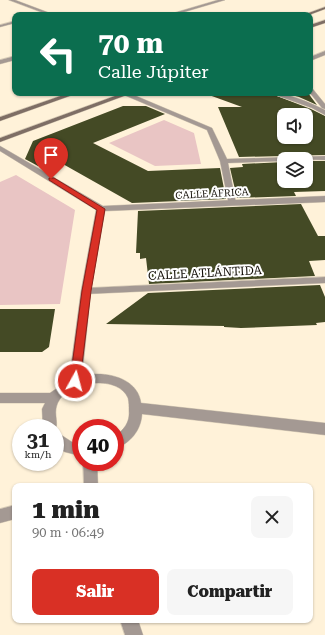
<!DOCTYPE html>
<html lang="es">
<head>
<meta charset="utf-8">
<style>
	:root { --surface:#fff; --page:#f6f6f6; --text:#222; --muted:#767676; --accent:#d93025 }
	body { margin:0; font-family:"Roboto Serif",serif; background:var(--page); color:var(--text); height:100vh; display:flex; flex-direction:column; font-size:15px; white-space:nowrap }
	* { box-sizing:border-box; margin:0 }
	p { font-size:13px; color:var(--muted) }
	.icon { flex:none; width:22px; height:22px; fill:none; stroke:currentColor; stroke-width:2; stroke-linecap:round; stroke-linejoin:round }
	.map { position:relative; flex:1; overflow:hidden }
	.side { position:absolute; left:12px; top:483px; width:301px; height:140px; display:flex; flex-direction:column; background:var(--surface); border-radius:8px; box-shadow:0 1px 3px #0004 }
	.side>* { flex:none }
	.banner { position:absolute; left:12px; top:12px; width:301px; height:84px; border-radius:8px; box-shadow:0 1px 3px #0004; background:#0b6e4f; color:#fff; overflow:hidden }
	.fabs { position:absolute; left:277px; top:108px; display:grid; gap:8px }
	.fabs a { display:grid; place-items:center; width:36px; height:36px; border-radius:8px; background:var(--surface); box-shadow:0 1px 3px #0004; font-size:20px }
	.speed { position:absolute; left:12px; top:419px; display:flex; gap:8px; font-size:20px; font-weight:700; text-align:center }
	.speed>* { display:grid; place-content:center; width:52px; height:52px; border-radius:50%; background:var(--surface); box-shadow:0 1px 3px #0004; line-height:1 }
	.speed small { font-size:10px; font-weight:400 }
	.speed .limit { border:6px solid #d22; background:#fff; color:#111 }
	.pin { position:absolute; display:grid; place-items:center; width:34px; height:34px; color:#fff; margin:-41px -17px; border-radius:50% 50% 50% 0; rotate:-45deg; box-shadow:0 0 4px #0007 }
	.pin .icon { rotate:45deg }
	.me { position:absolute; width:44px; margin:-22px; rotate:7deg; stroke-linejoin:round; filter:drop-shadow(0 0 3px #0008) }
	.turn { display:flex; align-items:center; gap:14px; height:84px; padding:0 20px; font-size:18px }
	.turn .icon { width:52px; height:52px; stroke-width:2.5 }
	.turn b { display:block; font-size:28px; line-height:34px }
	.round { display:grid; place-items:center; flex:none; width:42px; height:42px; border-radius:8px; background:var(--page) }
	.summary { display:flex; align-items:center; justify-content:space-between; height:68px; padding:0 20px }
	h1 { font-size:24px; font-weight:800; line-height:30px }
	.action { display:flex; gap:8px; margin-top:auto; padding:8px 20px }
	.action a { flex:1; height:46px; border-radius:8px; background:var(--accent); color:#fff; font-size:16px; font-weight:800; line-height:46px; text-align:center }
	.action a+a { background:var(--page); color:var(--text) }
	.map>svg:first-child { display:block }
</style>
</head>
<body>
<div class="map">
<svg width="325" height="635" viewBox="0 0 325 635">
	<rect width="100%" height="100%" fill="#fff2d9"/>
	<path fill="#e9c5c4" d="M 164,120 L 194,133 L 201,164 L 155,166 L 109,143 Z
		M 16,175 L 75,210 L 60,304 L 0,305 L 0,182 Z"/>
	<path fill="#444a25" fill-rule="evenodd" d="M 209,93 L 269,93 L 311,109 L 325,116 L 325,155 L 239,157 L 218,107 L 242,107 L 209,95 ZM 284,115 L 306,115 L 306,137 L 284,137 Z
		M 284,93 L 308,93 L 317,105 L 299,97 Z
		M 123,106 L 146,106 L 165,114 L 93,143 L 148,171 L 220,168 L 226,199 L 132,203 L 54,159 L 38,166 L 25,159 L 33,141 Z
		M 306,161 L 325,161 L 325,191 L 294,192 L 296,196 L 237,198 L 230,168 L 243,167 L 242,164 L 284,162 L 284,181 L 306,181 Z
		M 301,204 L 318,236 L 325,236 L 325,260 L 309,261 L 315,276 L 149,284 L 146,258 L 140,259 L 140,253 L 136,253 L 138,211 Z
		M 320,285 L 325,297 L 325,322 L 316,323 L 317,325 L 241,328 L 224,327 L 224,326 L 106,324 L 148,293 Z
		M 0,309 L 55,309 L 49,347 L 42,352 L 0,352 Z"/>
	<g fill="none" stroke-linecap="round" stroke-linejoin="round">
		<defs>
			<path id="minor" d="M 9,0 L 15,0 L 55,15 L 49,15 Z
				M 218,0 L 225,0 L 174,15 L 167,15 Z
				M 15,21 L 15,23 L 0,27 L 0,25 Z
				M 325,51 L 325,55 L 310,61 L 310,57 Z
				M 15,56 L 15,60 L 0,64 L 0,60 Z
				M 310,87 L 312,88 L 325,104 L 325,109 L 322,108 L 310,93 Z
				M 124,93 L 129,93 L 212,128 L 227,159 L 325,156 L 325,160 L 284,159 L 284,161 L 228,163 L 236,203 L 235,205 L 229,205 L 220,161 L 207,130 L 124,95 Z
				M 325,277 L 325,283 L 86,294 L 81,291 L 86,288 Z
				M 15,505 L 15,519 L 0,523 L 0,509 Z"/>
			<path id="tertiary" d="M 270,93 C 288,93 309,102 325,110 L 325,115 L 312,108 Z
				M 0,146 L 103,206 L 325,196 L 325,202 L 105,211 L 91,291 L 82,376 C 103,370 138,377 141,403 L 325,423 L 325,435 L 142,414 C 141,431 130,443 115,449 L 115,436 C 124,430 130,422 129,411 C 129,407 129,402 128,398 C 118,375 73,381 60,399 C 51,412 60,421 55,431 L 72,442 L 81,444 L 81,456 L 65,452 L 55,446 L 55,428 L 43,428 L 42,409 L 45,403 L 0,403 L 0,393 L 50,393 L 69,380 L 81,291 L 96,210 L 0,151 Z
				M 83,462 L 97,462 L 98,486 L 84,486 Z
				M 120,620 L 138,620 L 143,635 L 125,635 Z"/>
			<path id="secondary" d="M 325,7 L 325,9 L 309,15 L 303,15 Z
				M 325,20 L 325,23 L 310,28 L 310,25 Z
				M 69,93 L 78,93 L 0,121 L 0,117 Z
				M 123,93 L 132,93 L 0,142 L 0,138 Z"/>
		</defs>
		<use href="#minor" stroke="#d9cdb7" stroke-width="1"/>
		<use href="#tertiary" stroke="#d9cdb7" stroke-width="1"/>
		<use href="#secondary" stroke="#d9cdb7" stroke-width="1"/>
		<use href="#minor" fill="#a49993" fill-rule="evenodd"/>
		<use href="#tertiary" fill="#a49993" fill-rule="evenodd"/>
		<use href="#secondary" fill="#7e6e65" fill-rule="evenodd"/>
	</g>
	<path fill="#d93025" stroke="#8d1f18" d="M 49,178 L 54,178 L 105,209 L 91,291 L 80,381 L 79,384 L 72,384 L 70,381 L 82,291 L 97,210 L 49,180 Z"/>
	<g text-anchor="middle" stroke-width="4" stroke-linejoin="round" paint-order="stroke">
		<g font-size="10" fill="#120d06" stroke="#fff">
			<text transform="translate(212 193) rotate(-3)" y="4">CALLE ÁFRICA</text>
		</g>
		<g font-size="12" fill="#120d06" stroke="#fff">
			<text transform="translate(205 273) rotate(-3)" y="4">CALLE ATLÁNTIDA</text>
		</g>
	</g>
</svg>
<div class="fabs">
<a><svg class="icon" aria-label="sound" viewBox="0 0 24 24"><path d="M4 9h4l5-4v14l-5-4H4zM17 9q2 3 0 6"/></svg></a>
<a><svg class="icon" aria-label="layers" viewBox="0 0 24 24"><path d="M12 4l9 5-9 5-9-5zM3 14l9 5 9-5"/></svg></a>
</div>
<div class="speed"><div>31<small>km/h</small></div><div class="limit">40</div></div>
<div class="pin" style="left:51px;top:179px;background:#d93025"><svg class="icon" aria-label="arrive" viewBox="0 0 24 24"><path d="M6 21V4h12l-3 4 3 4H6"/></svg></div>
<svg class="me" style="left:75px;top:381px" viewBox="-20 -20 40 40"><circle r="17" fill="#d93025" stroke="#fff" stroke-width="3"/><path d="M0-11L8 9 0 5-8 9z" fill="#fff"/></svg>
<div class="banner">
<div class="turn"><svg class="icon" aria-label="left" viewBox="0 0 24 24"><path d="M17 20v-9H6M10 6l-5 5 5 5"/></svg><div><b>70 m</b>Calle Júpiter</div></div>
</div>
<section class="side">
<div class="summary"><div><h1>1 min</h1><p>90 m · 06:49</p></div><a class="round"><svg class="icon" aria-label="close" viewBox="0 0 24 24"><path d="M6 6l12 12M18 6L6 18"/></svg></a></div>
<div class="action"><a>Salir</a><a>Compartir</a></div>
</section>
</div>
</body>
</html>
